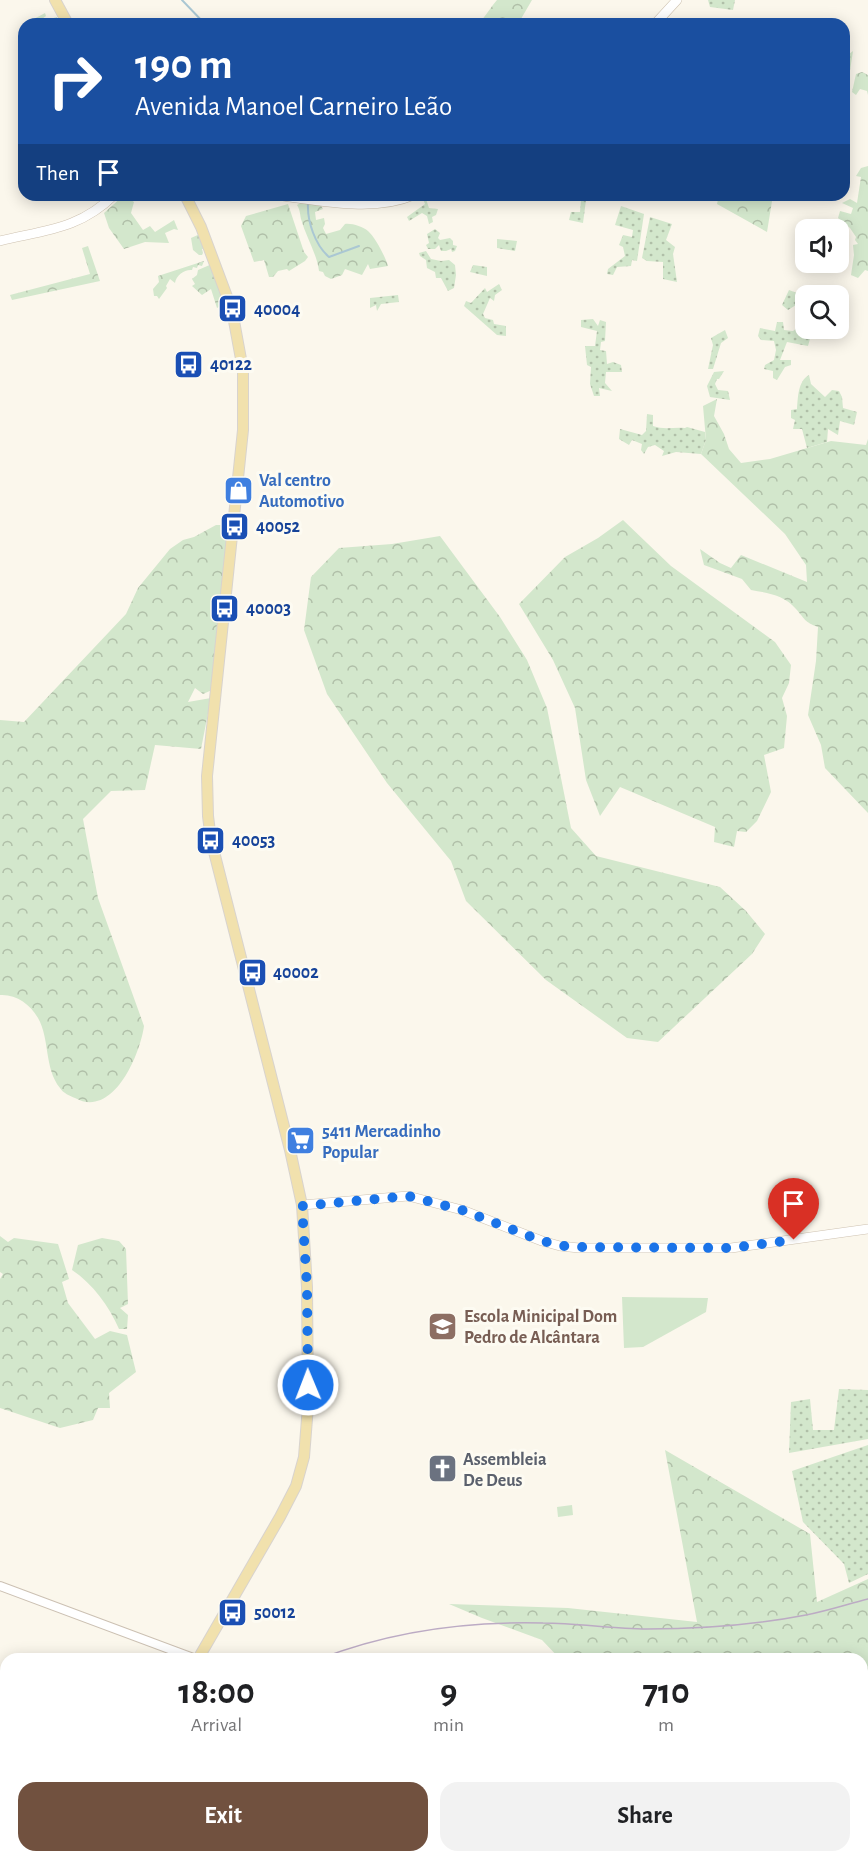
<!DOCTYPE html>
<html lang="en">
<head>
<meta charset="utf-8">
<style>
	:root { --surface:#fff; --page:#f2f2f2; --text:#202124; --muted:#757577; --accent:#71513f }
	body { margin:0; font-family:"Alegreya Sans",sans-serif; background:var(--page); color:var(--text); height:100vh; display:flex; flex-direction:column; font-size:22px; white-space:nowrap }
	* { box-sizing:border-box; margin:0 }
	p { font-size:20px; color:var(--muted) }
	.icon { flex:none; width:33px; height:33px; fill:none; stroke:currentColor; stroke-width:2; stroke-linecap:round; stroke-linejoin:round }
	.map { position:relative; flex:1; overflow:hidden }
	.details { position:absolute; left:0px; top:1653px; width:868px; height:210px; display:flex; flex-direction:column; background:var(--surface); border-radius:18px 18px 0 0; box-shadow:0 3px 15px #0003 }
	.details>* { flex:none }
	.banner { position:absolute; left:18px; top:18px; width:832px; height:183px; border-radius:18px; box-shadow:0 3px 15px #0003; background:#1a4fa0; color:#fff; overflow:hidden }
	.fabs { position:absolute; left:795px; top:219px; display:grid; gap:12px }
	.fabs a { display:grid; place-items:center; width:54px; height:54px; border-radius:12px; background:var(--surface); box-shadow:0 3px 15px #0003; font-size:30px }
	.pin { position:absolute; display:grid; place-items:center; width:51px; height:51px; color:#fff; margin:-62px -26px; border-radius:50% 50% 50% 0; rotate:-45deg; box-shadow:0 0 6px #0007 }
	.pin .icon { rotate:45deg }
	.me { position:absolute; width:66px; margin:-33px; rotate:359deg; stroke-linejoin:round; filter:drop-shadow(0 0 4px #0008) }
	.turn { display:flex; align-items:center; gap:21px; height:126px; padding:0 18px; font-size:27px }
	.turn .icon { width:78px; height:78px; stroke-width:2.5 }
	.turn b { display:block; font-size:42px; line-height:51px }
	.then { display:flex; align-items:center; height:57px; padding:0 18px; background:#0003; gap:12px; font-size:22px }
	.eta { display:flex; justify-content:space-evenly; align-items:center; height:102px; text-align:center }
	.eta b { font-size:36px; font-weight:600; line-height:42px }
	.primary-button { display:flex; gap:12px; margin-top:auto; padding:12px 18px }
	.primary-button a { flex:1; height:69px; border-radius:18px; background:var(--accent); color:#fff; font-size:24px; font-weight:600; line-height:69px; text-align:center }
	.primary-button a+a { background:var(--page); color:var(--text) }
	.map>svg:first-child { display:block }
</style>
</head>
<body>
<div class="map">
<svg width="868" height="1863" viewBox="0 0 868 1863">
	<defs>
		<pattern id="grass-dots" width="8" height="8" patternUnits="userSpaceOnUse" patternTransform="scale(1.5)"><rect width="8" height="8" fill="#d3e7cc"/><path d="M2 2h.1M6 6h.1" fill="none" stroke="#b0bfa8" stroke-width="1.8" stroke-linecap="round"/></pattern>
		<pattern id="forest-crowns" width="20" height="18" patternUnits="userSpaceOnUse" patternTransform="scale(1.5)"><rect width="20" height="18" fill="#d3e7cc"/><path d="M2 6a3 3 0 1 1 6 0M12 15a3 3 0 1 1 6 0" fill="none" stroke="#b0bfa8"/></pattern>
		<pattern id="water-rules" width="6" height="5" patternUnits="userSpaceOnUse" patternTransform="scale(1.5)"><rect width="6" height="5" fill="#c2d9e2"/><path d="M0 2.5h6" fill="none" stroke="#a2b3ba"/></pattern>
	</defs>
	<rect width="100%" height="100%" fill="#fbf7ec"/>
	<path fill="url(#grass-dots)" d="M 708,0 L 735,0 L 733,10 L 710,7 Z
		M 853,51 L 848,84 L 845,82 L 845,57 Z
		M 425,196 L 429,208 L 438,209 L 436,215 L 432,217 L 433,222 L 429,224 L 427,216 L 422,213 L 409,221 L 407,217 L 425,204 L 423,199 Z
		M 581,200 L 586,200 L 583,223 L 569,220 L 571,212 L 580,212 Z
		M 621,206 L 644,214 L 637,261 L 632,260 L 631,266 L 617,267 L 613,275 L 607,274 L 608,269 L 625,256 L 623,247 L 619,245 L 623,235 L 632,237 L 633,230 L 615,225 Z
		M 650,217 L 672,224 L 666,240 L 675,247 L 673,254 L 677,282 L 663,279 L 663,262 L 647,261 L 642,258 Z
		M 435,229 L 440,233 L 438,238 L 440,240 L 450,238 L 453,241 L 453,245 L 457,246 L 455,251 L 452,252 L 451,249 L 446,251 L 441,251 L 439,245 L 435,249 L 428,249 L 426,245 L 429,243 L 427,234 Z
		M 497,239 L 517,241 L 515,251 L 497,248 Z
		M 426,251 L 431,259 L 441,261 L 449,260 L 455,265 L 456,275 L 454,288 L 448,291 L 441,278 L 436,278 L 435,272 L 427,268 L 426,260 L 420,256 L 419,253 Z
		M 473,265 L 487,267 L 487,276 L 470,272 Z
		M 499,284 L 502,290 L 495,295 L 494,301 L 490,298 L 483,314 L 485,318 L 493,320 L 494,324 L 506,326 L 506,336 L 497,335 L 464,306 L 466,301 L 471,303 L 485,288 L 487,292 Z
		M 789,290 L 805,296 L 805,302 L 796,305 L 788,310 L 782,305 Z
		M 398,295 L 399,302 L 381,304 L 377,311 L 376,305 L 370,308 L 370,298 Z
		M 593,319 L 598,326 L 600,320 L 606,322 L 605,341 L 601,342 L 600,350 L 606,351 L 607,364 L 613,362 L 621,365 L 622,372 L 606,372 L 605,383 L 612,391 L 599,388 L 600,396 L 594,396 L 590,384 L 591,367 L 587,365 L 585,346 L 595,346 L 597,331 L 581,327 L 581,320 Z
		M 777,322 L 783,322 L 784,330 L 793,331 L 801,325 L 802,335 L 811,335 L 808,346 L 787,342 L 780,360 L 791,360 L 791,365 L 785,367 L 777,380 L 773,378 L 773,371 L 764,369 L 765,365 L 774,360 L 776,350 L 774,341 L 761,340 L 758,336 L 760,328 L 775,331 Z
		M 725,330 L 728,338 L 721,343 L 713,369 L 708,369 L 713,345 L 711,338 Z
		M 724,371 L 719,379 L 717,379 L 715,384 L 718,390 L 728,391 L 730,400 L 710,397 L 707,386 L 714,372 Z
		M 809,375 L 811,384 L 825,397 L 832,390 L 839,391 L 842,397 L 843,408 L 857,412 L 854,425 L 840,421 L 838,435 L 828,429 L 827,442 L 807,448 L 802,429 L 793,429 L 795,420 L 791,418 L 791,410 L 797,409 C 798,397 798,381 809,375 Z
		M 647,414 L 653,415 L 653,426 C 664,430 673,427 685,428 L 687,427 L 705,432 L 706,440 L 701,454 L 676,452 L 662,456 L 664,451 L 655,445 L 648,447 L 644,454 L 641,450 L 642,444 L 632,440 L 629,445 L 619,439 L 620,429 L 642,435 L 646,431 Z
		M 839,1389 L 868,1390 L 868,1439 L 789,1453 L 791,1402 L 810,1399 L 813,1430 L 834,1430 Z
		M 868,1445 L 868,1574 L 849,1583 L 844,1564 L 803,1522 L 792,1471 Z
		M 0,1846 L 6,1848 L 6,1857 L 38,1857 L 34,1863 L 19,1863 L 0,1856 Z"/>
	<path fill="url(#forest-crowns)" d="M 497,0 L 532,0 L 518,24 L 478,24 C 486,16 490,8 497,0 Z
		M 45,13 L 46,16 L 42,19 L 41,22 L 57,17 L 57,19 L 50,24 L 30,24 L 27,20 L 32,20 Z
		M 862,72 L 868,75 L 868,95 L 867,91 L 860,89 L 856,95 L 852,92 L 856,74 Z
		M 868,166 L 868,271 L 865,270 L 858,278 L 851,275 L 854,255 L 853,245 L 858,244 L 855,240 L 856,237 L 850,228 L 838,218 L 840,211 L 851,214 L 853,208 L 842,203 L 850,199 L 857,203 L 861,177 L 856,176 L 861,168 Z
		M 124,195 L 134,202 L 131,213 L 143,230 L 150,226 L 155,232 L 174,220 L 178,230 L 174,229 L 165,233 L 169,243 L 145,242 L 124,249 L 109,228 L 104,213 Z
		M 719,195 L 773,195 L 767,232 L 717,204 Z
		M 302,202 L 320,204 L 323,209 L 315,212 L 316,220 L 324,218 L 325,224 L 323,228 L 326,234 L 340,230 L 345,224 C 352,223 363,227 368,231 C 375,237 386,258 388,266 L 370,269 L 368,264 L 362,275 L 345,269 L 342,275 L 331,279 L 325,276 L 323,272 L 319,271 C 317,254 306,237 301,219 C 300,214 300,210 297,205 Z
		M 288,204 L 304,252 L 308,257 L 305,261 L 289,271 L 287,269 L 278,271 L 273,277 L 269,277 L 264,260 L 254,262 L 241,226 L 246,216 Z
		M 200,234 L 206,248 L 202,249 L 203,253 L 202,255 L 199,255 L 193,250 L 191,238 Z
		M 88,246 L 100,281 L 12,300 L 10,295 L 90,274 L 82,248 Z
		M 204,261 L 202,266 L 198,265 L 197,268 L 193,267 L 192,270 C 185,269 176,275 175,283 L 170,279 L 166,286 L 167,288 L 159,299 L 157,296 L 154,296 L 153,289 L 159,282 L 158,276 Z
		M 212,264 L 224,304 L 217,308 L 211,289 L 202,295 L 192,286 L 195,284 L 192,279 L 197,275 L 198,270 Z
		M 717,399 L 714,416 L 724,434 L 729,449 L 741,463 L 770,459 L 831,441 L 866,445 L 868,439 L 868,813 L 825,768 L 821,745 L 808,715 L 816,661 L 818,627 C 804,622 805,619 796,609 C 784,595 768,593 751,590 L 742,579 L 704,565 L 700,549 L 720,563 L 731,568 L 741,555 L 807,582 L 806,565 L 785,534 L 701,454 L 706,440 L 703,406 Z
		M 623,520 L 671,566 L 775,642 L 791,665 L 789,683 L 782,698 L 787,716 L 784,748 L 764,755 L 771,792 L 757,821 L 746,832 L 737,831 L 734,847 L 714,842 L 715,827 L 620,787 L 600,816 L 586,780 L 575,708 L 553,660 L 519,604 L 565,557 L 598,538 Z
		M 216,525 L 229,525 L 212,690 L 203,694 L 195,688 L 188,702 L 211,698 L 201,749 L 155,745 L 145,790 L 111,791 L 83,819 L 98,898 L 144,1026 C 140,1055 113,1119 75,1098 C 70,1096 63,1093 60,1088 C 44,1068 50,1039 38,1018 C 30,1004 16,994 0,995 L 0,720 L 24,722 L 126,614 L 138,588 L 170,549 L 183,540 L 194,537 Z
		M 440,536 L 500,617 L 527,660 L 547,708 L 571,828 L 596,856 L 720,887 L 746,911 L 765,934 L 752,954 L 658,1042 L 627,1038 L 546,980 L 466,901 L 451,861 L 387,783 L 327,694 L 304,630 L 311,577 L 339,548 L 392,544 Z
		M 0,1236 L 8,1242 L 14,1238 L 58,1244 L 69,1279 L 62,1282 L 68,1303 L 95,1339 L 110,1331 L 127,1335 L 136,1372 L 109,1393 L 110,1408 L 98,1408 L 93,1420 L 60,1428 L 0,1408 L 0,1279 L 3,1274 L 0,1272 Z
		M 102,1238 L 119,1241 L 126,1249 L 128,1304 L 120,1308 L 128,1315 L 127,1329 L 119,1329 C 109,1306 93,1284 72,1270 L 78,1245 Z
		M 665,1450 L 810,1534 L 817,1602 L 868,1579 L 868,1863 L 601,1863 L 598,1857 L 862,1857 L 862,1659 L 560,1659 L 542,1640 L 482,1618 L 449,1604 L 568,1608 L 697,1622 Z
		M 118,1857 L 178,1857 L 178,1859 L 176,1863 L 117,1863 Z
		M 368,1857 L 461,1858 L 463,1863 L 346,1863 L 346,1859 Z"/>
	<path fill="#d3e7cc" d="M 622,1297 L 708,1298 L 706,1312 L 643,1347 L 624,1348 Z
		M 572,1505 L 573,1515 L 558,1517 L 557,1507 Z"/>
	<path fill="url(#water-rules)" stroke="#aac7d3" stroke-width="1.5" d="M 868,1768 L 868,1800 L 863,1815 L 863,1779 Z"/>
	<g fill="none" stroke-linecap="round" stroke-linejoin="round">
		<path stroke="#aac7d3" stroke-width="2" d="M 182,0 L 205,24
			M 308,203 C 307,221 315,245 329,257 L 359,246"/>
		<defs>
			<path id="tertiary" d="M 0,1586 L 196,1659"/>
			<path id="secondary" d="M 655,24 L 677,0
				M 275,195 C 318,200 373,213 414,195
				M 0,241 C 45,230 80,229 114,195
				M 302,1205 L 408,1196 L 462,1210 L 542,1241 L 560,1246 L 579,1248 L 731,1248 L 868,1229"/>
			<path id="primary" d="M 55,0 L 68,24
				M 185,195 L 201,227 L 232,310 L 243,370 L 243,430 L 207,776 L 208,816 L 211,840 L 290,1150 L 302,1205 L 307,1287 L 308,1406 L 304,1457 L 296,1486 L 280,1517 L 198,1659
				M 84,1863 L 86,1857"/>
		</defs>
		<use href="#tertiary" stroke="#ccc1b3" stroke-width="10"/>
		<use href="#secondary" stroke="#cec2b1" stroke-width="10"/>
		<use href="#primary" stroke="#d8d3ce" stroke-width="12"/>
		<use href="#tertiary" stroke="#fff" stroke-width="8"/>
		<use href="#secondary" stroke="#fff" stroke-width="9"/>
		<use href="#primary" stroke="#f1e1ad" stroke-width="10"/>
		<path stroke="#bcabc4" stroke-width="1.5" d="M 319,1659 C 391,1631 466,1621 543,1623 C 578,1623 612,1629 647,1629 C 701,1629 754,1625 806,1615 C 827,1611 848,1604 868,1599
			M 0,1822 L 6,1819"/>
	</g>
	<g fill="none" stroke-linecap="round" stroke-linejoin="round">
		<path stroke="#1a73e8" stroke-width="10" stroke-dasharray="0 18" d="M 308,1385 L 307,1287 L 302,1206 L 408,1196 L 462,1210 L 542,1241 L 569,1247 L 731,1248 L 794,1240"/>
	</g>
	<defs>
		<symbol id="bus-square" viewBox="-11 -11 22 22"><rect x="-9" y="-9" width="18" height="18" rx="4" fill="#1a4fb4" stroke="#fdfbf2"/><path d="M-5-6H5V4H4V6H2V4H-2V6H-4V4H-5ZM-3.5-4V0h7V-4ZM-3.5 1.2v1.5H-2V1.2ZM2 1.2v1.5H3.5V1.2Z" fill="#fff"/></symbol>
		<symbol id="shop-square" viewBox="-11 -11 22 22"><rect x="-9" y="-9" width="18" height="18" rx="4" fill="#3f7fe0" stroke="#fdfbf2"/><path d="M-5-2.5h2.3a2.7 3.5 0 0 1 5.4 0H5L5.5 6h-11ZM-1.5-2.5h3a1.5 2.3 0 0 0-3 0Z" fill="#fff"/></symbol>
		<symbol id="supermarket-square" viewBox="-11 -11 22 22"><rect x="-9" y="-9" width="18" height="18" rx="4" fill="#3f7fe0" stroke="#fdfbf2"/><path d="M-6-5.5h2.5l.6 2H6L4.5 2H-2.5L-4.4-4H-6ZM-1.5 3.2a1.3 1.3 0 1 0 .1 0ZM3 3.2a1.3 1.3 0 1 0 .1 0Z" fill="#fff"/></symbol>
		<symbol id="school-square" viewBox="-11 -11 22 22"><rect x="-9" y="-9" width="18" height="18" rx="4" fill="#8d6e63" stroke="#fdfbf2"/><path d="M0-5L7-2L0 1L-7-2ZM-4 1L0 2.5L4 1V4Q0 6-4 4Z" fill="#fff"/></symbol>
		<symbol id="church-square" viewBox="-11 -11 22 22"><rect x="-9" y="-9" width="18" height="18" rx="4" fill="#6b7280" stroke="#fdfbf2"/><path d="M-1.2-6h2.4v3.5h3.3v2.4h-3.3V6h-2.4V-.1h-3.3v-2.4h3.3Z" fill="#fff"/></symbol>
	</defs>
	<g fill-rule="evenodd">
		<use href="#bus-square" x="216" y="292" width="33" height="33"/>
		<use href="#bus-square" x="172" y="348" width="33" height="33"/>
		<use href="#shop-square" x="222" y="474" width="33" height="33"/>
		<use href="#bus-square" x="218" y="510" width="33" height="33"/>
		<use href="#bus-square" x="208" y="592" width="33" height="33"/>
		<use href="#bus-square" x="194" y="824" width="33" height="33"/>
		<use href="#bus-square" x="236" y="956" width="33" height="33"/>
		<use href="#supermarket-square" x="284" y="1124" width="33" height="33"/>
		<use href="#school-square" x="426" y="1310" width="33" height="33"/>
		<use href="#church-square" x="426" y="1452" width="33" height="33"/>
		<use href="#bus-square" x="216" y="1596" width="33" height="33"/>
	</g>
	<g text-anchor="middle" stroke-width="6" stroke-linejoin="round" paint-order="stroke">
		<g font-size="18" font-weight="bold" fill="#164399" stroke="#fdfbf2" text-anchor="start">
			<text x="254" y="315">40004</text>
			<text x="210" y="370">40122</text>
			<text x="256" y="532">40052</text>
			<text x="246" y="614">40003</text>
			<text x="232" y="846">40053</text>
			<text x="273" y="978">40002</text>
			<text x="254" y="1618">50012</text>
		</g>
		<g font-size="18" font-weight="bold" fill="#366cbe" stroke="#fdfbf2" text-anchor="start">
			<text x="259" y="486">Val centro<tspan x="259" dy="21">Automotivo</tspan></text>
			<text x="322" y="1137">5411 Mercadinho<tspan x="322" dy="21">Popular</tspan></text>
		</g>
		<g font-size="18" font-weight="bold" fill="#785e54" stroke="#fdfbf2" text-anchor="start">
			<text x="464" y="1322">Escola Minicipal Dom<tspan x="464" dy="21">Pedro de Alcântara</tspan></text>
		</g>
		<g font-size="18" font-weight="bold" fill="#5b616d" stroke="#fdfbf2" text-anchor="start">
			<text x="463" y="1465">Assembleia<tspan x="463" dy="21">De Deus</tspan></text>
		</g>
	</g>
</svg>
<div class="fabs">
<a><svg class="icon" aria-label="sound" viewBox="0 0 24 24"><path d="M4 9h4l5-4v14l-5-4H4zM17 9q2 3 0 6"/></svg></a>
<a><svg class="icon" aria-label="search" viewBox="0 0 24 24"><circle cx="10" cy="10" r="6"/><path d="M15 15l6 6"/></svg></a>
</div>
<div class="pin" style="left:794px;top:1240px;background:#d93025"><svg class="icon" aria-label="arrive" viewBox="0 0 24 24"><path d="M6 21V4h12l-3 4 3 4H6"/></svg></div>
<svg class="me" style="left:308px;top:1385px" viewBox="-20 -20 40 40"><circle r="17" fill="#1a73e8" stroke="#fff" stroke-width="3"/><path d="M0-11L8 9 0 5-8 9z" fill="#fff"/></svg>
<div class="banner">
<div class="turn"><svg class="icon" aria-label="right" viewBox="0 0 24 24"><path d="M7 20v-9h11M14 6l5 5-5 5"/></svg><div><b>190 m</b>Avenida Manoel Carneiro Leão</div></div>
<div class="then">Then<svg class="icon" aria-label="arrive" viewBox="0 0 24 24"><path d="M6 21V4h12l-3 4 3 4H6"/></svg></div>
</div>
<section class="details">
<div class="eta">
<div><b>18:00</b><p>Arrival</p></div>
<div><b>9</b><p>min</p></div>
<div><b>710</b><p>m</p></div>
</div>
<div class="primary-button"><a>Exit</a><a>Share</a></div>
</section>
</div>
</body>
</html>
